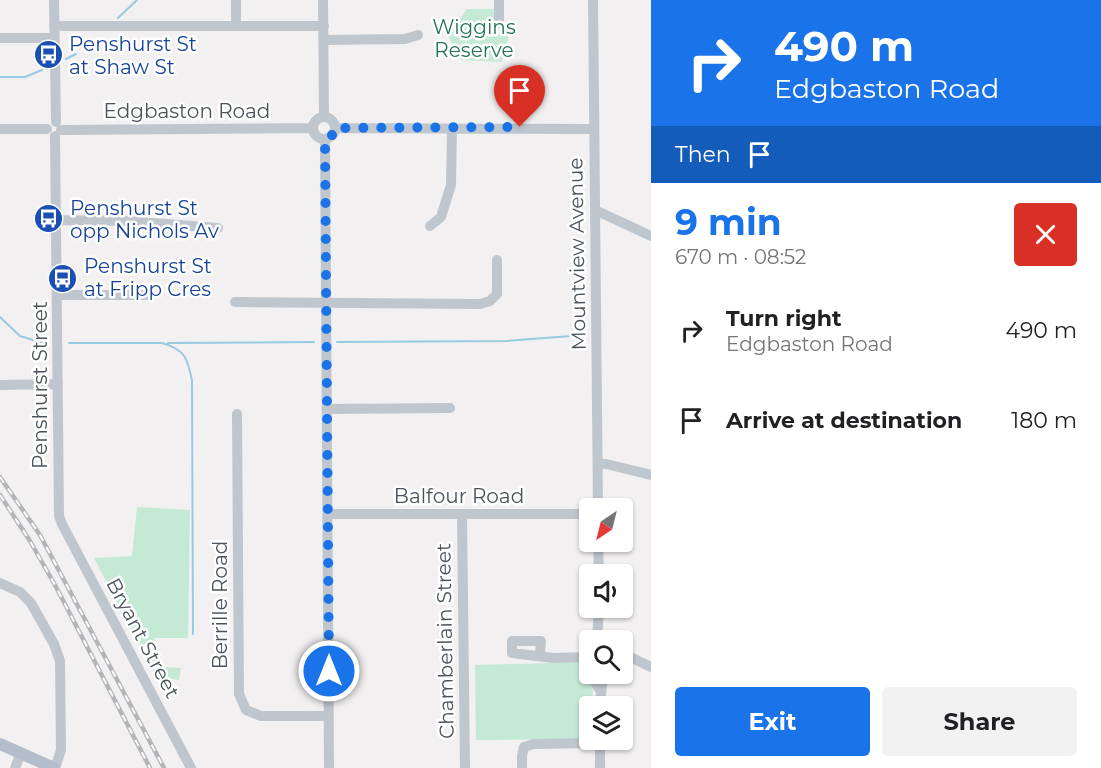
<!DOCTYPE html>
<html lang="en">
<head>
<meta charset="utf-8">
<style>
	:root { --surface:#fff; --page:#f2f2f2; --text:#202124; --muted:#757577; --accent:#1a73e8 }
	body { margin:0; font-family:Montserrat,sans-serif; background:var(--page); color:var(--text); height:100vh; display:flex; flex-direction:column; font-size:22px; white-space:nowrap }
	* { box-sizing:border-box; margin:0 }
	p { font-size:20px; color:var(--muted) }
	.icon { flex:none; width:33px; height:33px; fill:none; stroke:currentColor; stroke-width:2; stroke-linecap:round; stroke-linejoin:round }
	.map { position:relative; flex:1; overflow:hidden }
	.details { display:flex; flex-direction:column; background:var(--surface); width:450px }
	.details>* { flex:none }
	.hud { background:#1a73e8; color:#fff; overflow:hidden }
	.needle { width:39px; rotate:215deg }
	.tools { position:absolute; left:579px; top:498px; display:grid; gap:12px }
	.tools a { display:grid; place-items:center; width:54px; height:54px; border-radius:6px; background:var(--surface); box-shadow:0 2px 4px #0004; font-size:30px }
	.pin { position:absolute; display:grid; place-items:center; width:51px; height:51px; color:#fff; margin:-62px -26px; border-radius:50% 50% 50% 0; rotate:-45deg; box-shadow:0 0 6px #0007 }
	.pin .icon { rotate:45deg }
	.me { position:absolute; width:66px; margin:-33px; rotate:0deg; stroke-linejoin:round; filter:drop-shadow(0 0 4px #0008) }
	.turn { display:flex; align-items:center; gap:21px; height:126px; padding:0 24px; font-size:27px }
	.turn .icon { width:78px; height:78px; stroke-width:2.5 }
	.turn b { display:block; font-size:42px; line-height:51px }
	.then { display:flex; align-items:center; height:57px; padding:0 24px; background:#0003; gap:12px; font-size:22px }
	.round { display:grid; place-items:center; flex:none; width:63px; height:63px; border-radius:6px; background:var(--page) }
	.summary { display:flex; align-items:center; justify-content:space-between; height:102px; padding:0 24px }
	h1 { font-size:36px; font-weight:700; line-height:45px; color:var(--accent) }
	.primary-button { display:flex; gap:12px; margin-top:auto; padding:12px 24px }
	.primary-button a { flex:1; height:69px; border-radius:6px; background:var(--accent); color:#fff; font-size:24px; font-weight:700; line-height:69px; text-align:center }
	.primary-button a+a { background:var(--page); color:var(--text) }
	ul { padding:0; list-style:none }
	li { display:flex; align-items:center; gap:18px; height:90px; padding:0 24px }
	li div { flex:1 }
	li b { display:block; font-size:22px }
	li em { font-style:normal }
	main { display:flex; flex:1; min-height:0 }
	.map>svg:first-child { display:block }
</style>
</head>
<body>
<main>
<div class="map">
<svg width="651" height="768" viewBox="0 0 651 768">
	<rect width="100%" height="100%" fill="#f2f0f0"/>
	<path fill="#c4ead6" d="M 467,9 L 495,9 L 495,34 L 509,35 L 502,62 L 461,60 L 448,36 Z
		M 137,507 L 190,510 L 188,638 L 155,638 L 160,667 L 181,668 L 179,680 L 156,677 L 94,558 L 132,556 Z
		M 589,662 L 590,674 L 592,674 L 593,706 L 590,706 L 589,737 L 587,739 L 476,740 L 475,665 Z"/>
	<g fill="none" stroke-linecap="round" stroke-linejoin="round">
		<path stroke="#97cbe1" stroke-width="2" d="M 118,18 L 137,0
			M 66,59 L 76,54
			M 0,77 L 25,77 L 42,70
			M 0,317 L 20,336 L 43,343
			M 337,342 L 506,341 L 584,335
			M 69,343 L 162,343
			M 162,343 C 185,349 188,359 192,381 L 193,634
			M 168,343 L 314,342"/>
		<path stroke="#c0c6cd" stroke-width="10" d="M 54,0 L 56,122
			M 236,0 L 236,26
			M 323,0 L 324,116
			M 593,0 L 598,508
			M 499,23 L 499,0
			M 54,26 L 324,26
			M 0,38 L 54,38
			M 324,40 L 405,39 L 418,35
			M313 128a11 11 0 1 1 22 0a11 11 0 1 1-22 0Z
			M 336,128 L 594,129
			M 0,129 L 47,129
			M 61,130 L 313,128
			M 55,136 L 59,516 L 62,524 L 191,768
			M 325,139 L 329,768
			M 595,210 L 651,236
			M 56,220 L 127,221 L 218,228
			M 430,226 L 441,217 L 451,185 L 452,128
			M 57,295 L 151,295
			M 235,302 L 480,304 L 490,301 L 497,294 L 497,260
			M 0,385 L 58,384
			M 327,409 L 450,408
			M 237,414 L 239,694 L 246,710 L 261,716 L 329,716
			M 598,462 L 651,475
			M 329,514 L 590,514
			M 462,514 L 465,768
			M 598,542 L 599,574
			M 0,583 L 20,592 L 31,603 L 54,644 L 60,661 L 61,750 L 55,768
			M 597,640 L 599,608
			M 622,653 L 651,667
			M 540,655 L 541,641 L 512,641 L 512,653 L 553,658 L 590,657
			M 596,674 L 595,682 L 600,690
			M 600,706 C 600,695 603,685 603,674
			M 15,768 L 21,753
			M 522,768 L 522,756 L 524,747 L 534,744 L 600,743
			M 600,768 L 600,740"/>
		<path stroke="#b3bdcb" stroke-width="12" d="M 0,744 L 54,768"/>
		<defs>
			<path id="rail" d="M 0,477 L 40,535 L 164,768
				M 0,495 L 30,541 L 55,585 L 150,768"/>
		</defs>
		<use href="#rail" stroke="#b3b5b9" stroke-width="4.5"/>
		<use href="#rail" stroke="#fff" stroke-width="2" stroke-dasharray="7" stroke-linecap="butt"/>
	</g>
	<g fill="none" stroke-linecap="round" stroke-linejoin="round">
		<path stroke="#1a73e8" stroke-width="10" stroke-dasharray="0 18" d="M 329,671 L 325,139 L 334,134 L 336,128 L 520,127"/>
	</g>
	<defs>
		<symbol id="bus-disc" viewBox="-11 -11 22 22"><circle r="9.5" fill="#1a4fb4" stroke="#fff"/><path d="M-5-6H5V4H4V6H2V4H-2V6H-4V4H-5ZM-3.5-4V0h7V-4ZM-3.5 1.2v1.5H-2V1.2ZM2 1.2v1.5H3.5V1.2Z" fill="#fff"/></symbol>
	</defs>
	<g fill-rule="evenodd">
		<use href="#bus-disc" x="32" y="38" width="33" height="33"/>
		<use href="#bus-disc" x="32" y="202" width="33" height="33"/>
		<use href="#bus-disc" x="46" y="262" width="33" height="33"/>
	</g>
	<g text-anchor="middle" stroke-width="5" stroke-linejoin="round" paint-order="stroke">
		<g font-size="20" fill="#237453" stroke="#fff">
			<text x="474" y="34">Wiggins<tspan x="474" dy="23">Reserve</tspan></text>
		</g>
		<g font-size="20" fill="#164399" stroke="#fff" text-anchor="start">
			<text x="69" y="51">Penshurst St<tspan x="69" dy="23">at Shaw St</tspan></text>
			<text x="70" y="215">Penshurst St<tspan x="70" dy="23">opp Nichols Av</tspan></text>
			<text x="84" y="273">Penshurst St<tspan x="84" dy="23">at Fripp Cres</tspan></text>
		</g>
		<g font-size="20" fill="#4a525b" stroke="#fff">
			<text x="187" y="118">Edgbaston Road</text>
			<text transform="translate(577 254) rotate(-91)" y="7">Mountview Avenue</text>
			<text transform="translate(40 385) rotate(-90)" y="7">Penshurst Street</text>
			<text x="459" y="503">Balfour Road</text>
			<text transform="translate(220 605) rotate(-90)" y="7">Berrille Road</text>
			<text transform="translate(143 638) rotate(62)" y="7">Bryant Street</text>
			<text transform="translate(445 641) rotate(-91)" y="7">Chamberlain Street</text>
		</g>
	</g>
</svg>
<div class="tools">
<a><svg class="needle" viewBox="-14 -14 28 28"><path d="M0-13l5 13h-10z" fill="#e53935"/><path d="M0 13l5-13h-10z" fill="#757577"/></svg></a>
<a><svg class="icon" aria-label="sound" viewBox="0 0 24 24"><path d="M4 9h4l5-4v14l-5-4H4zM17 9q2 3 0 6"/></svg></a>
<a><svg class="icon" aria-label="search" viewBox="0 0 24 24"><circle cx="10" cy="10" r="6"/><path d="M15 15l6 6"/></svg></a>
<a><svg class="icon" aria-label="layers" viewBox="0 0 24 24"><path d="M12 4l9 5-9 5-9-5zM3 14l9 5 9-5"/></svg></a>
</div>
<div class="pin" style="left:520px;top:127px;background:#d93025"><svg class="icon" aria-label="arrive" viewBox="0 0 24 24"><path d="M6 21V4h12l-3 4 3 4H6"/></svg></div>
<svg class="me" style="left:329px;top:671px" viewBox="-20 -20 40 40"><circle r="17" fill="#1a73e8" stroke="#fff" stroke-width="3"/><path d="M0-11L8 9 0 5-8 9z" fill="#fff"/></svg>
</div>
<section class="details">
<div class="hud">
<div class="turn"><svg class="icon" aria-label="right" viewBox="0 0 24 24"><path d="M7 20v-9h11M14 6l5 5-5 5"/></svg><div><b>490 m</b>Edgbaston Road</div></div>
<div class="then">Then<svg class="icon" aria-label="arrive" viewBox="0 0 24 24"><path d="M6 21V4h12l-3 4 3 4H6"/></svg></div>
</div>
<div class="summary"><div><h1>9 min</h1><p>670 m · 08:52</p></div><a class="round" style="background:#d93025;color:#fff"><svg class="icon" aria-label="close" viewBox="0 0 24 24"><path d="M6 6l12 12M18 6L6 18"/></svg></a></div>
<ul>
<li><svg class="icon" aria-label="right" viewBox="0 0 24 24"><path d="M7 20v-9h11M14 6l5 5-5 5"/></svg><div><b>Turn right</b><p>Edgbaston Road</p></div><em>490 m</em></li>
<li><svg class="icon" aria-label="arrive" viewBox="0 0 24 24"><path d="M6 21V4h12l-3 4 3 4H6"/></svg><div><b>Arrive at destination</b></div><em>180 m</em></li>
</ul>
<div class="primary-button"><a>Exit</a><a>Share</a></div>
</section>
</main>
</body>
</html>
